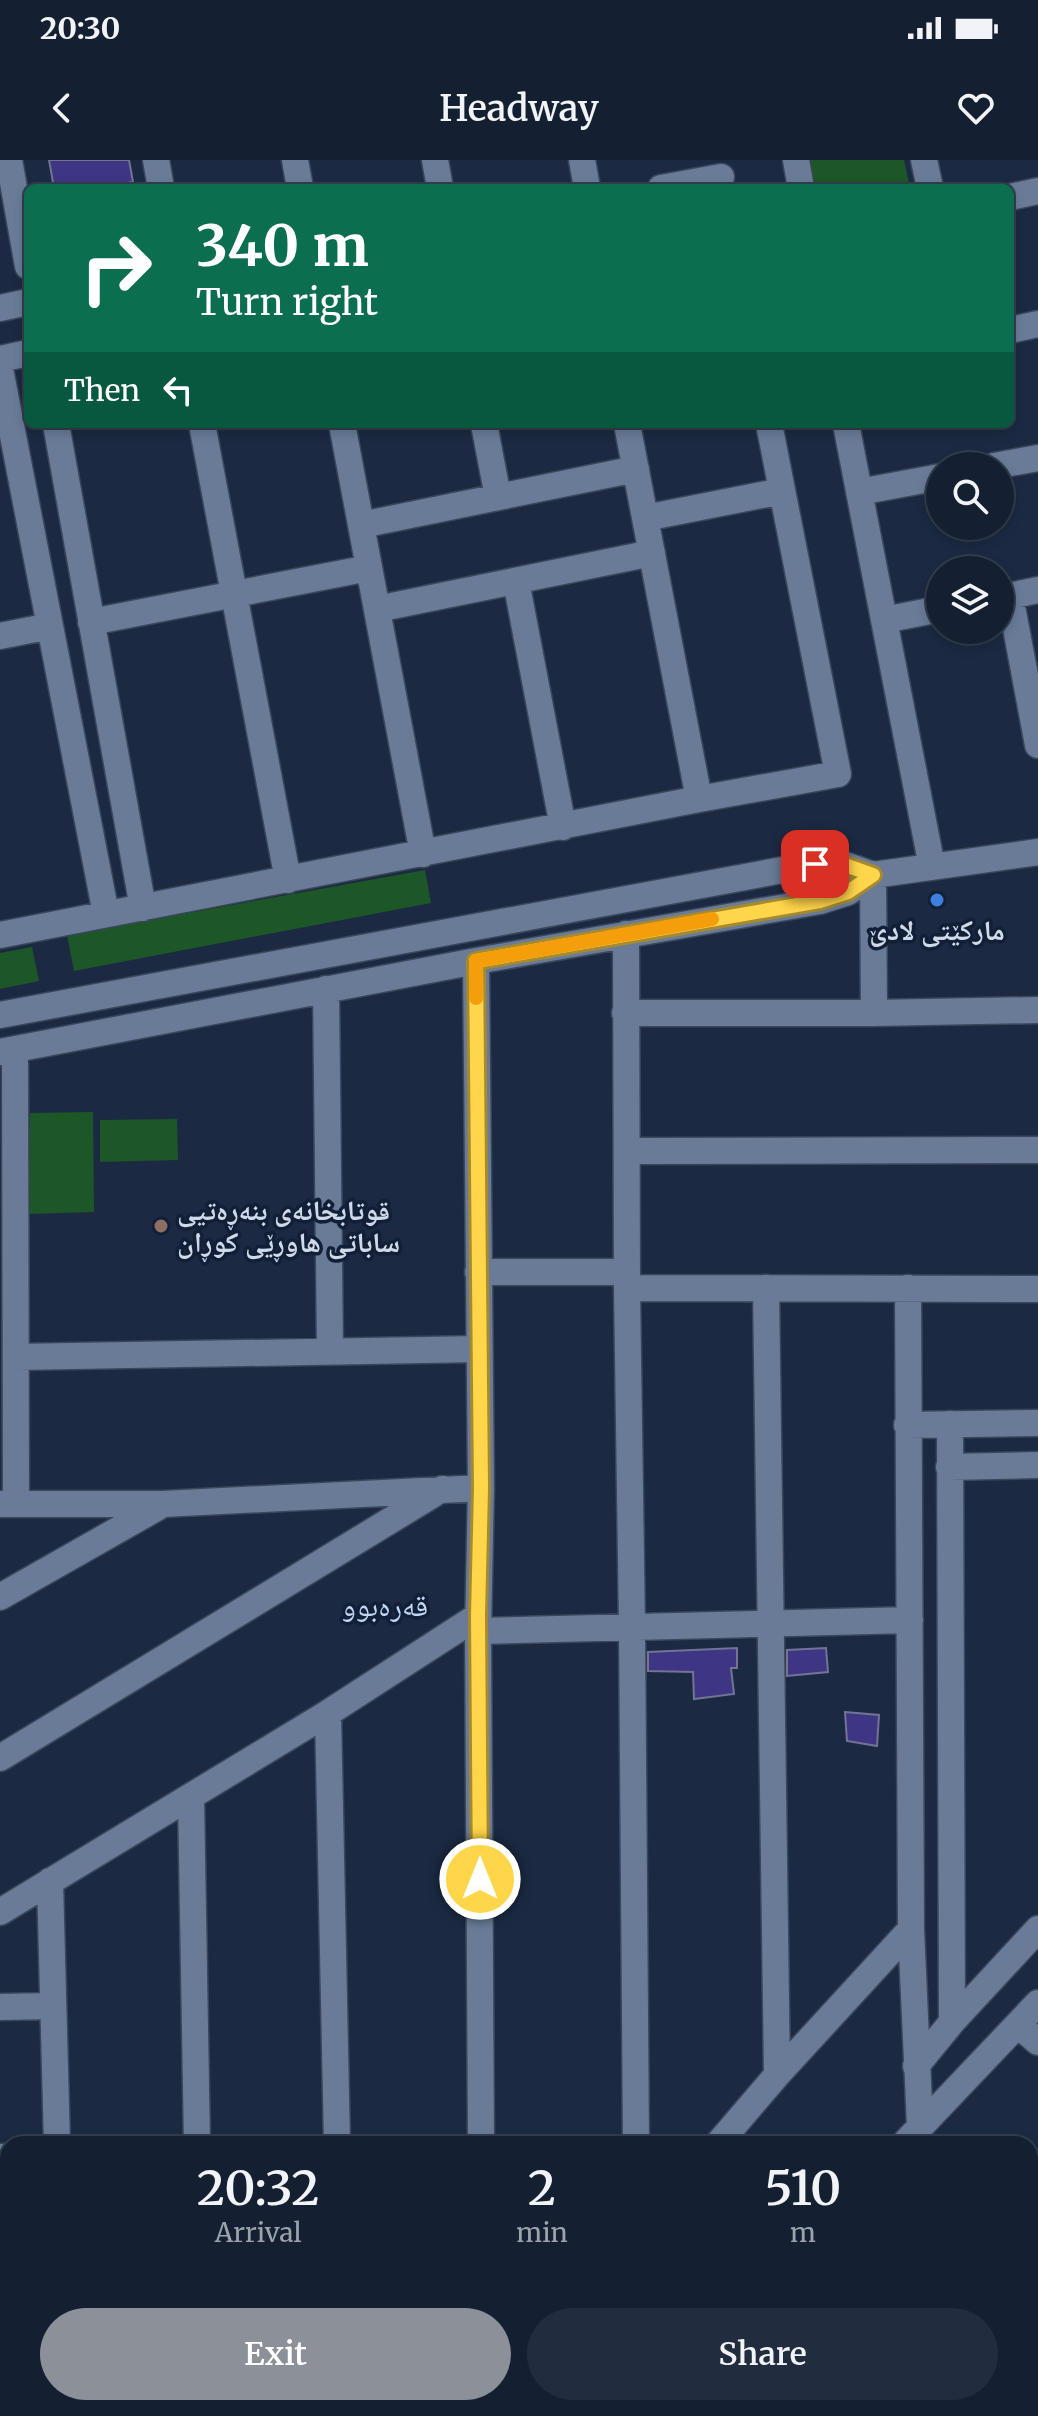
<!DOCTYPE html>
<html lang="en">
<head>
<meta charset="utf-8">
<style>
	:root { --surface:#142032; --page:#212d3e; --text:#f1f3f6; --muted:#9da3ac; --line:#333e4d; --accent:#8c9099 }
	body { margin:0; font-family:Merriweather,"Noto Naskh Arabic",serif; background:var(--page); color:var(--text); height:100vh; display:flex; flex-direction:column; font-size:30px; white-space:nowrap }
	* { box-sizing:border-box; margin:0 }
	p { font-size:26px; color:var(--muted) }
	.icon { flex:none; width:44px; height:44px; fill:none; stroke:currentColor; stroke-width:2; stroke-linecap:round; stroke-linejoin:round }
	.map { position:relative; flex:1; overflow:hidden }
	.side { position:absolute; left:0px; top:1976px; width:1038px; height:280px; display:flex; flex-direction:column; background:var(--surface); border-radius:24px 24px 0 0; box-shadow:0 4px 12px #0003,0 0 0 2px var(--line) }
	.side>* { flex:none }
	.guide { position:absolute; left:24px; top:24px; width:990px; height:244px; border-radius:12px; box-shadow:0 4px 12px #0003,0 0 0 2px var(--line); background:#0b6e4f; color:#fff; overflow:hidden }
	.controls { position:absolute; left:926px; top:292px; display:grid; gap:16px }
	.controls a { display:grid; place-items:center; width:88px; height:88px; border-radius:50%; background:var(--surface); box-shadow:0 4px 12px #0003,0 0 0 2px var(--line); font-size:40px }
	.pin { position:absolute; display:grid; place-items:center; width:68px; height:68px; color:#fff; margin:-34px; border-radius:16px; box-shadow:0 4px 12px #0006 }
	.me { position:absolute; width:88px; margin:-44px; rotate:0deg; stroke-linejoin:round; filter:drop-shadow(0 0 6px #0008) }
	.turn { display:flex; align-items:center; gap:28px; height:168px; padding:0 40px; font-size:36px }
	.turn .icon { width:104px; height:104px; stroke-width:2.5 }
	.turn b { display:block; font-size:56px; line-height:68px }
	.then { display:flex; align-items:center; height:76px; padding:0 40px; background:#0003; gap:16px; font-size:30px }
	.eta { display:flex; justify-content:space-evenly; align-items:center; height:136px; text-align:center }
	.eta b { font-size:48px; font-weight:600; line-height:56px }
	.button { display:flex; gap:16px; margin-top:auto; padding:16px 40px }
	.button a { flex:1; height:92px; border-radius:48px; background:var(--accent); color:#fff; font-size:32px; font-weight:600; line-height:92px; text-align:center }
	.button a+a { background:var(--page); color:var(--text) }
	.status { display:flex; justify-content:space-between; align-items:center; height:56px; padding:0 40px; background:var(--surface); direction:ltr }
	.status svg { height:22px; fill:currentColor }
	header { display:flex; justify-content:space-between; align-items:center; height:104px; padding:0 40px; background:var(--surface); font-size:36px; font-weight:600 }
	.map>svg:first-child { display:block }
</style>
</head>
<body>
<div class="status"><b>20:30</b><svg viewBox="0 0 49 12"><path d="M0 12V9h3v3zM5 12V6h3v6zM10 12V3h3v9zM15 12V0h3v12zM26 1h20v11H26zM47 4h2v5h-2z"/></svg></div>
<header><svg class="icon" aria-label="back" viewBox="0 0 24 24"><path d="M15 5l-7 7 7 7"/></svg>Headway<svg class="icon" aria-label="heart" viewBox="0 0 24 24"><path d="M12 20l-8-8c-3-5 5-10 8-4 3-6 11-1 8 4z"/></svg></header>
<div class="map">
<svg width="1038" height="2256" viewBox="0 0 1038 2256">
	<rect width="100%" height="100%" fill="#1b2a42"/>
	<path fill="#1d5627" d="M 802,0 L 904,0 L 910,28 L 807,28 Z
		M 425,710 L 431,743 L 74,811 L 67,775 Z
		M 32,787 L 39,821 L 0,829 L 0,793 Z
		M 93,952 L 94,1052 L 29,1054 L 30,953 Z
		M 177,959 L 178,1000 L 100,1002 L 100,960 Z"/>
	<path fill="#3f3585" stroke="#737393" stroke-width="2" d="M 49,0 L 129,0 L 133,22 L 97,28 L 54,28 Z
		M 737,1488 L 737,1508 L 731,1508 L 734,1534 L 694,1539 L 693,1512 L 648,1511 L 648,1492 Z
		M 826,1488 L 828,1512 L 787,1516 L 787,1490 Z
		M 845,1552 L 879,1555 L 877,1586 L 847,1581 Z"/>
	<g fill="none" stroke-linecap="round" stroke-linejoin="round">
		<defs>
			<path id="minor" d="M 9,0 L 28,106
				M 156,0 L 161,28
				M 295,0 L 300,28
				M 435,0 L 440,28
				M 582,0 L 587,28
				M 796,0 L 801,28
				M 924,0 L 930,28
				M 661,28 L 721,17
				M 1010,37 L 1038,31
				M 0,148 L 28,142
				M 1010,170 L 1038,164
				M 0,199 L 28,193
				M 0,209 L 106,754
				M 56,264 L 143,748
				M 202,264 L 288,720
				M 342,264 L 423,694
				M 484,264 L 498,337
				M 627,264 L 699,639
				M 846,264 L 932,707
				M 994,306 L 1038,298
				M 859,332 L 940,317
				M 645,358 L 782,331
				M 361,365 L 636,309
				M 516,421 L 563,667
				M 1010,436 L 1038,585
				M 1000,438 L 1038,430
				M 377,449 L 652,393
				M 884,460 L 940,449
				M 91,462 L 369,408
				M 0,476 L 50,466
				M 873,715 L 874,853
				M 626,774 L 627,1128 L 632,1468 L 636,1984
				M 0,775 L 699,639 L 838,614 L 769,264
				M 476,801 L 481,1328 L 478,1471 L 481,1984
				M 326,829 L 330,1190
				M 625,853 L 874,853 L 1038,850
				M 0,855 L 815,704 L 845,705 L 873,715 L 1038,692
				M 15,889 L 16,1344
				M 0,892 L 476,801 L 820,741 L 848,732 L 873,715
				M 628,991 L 1038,990
				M 478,1112 L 627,1112
				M 627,1128 L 1038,1129
				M 766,1128 L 777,1915
				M 908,1128 L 911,1769 L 920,1966
				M 16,1197 L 479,1189
				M 950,1264 L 952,1862
				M 907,1265 L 1038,1263
				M 949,1307 L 1038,1305
				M 0,1344 L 163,1344 L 481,1328
				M 0,1437 L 160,1346
				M 478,1471 L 910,1460
				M 328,1553 L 337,1984
				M 0,1598 L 442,1329
				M 191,1637 L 197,1984
				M 50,1721 L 57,1984
				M 0,1752 L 328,1553 L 478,1456
				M 0,1847 L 52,1846
				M 1018,1865 L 1038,1882
				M 916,1906 L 952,1862 L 1038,1769
				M 718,1984 L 777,1915 L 911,1769
				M 904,1984 L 1038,1843
				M 0,1997 L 8,1997
				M 1030,2062 L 1038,2054
				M 1030,2142 L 1038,2142
				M 199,2248 L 199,2256
				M 488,2248 L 488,2256
				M 639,2248 L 640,2256"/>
		</defs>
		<use href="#minor" stroke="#3a465a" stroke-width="29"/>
		<use href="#minor" stroke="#697b97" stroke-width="26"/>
	</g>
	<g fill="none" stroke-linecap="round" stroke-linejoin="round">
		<defs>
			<path id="route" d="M 480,1719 L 478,1456 L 481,1328 L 476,801 L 820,741 L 848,732 L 873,715 L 845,705 L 815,704"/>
		</defs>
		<use href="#route" stroke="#a68a30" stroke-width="20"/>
		<use href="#route" stroke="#ffd54a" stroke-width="14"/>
		<path stroke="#f59e0b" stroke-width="14" d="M 476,838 L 476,801 L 712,759"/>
	</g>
	<circle fill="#3f7fe0" stroke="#112037" stroke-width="3" cx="937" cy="740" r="8"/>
	<circle fill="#8d6e63" stroke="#112037" stroke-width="3" cx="161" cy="1066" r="8"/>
	<g text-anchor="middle" stroke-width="7" stroke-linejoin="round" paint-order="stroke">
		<g font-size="28" font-weight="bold" fill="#cfd9e9" stroke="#112037">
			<text x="937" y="780">ماركێتی لادێ</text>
			<text x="177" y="1060" text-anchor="start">قوتابخانەی بنەڕەتیی<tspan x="177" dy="32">ساباتی هاوڕێی کوڕان</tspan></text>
		</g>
		<g font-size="30" fill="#c1d5f5" stroke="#112037">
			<text x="385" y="1456">قەرەبوو</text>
		</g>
	</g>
</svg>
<div class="controls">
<a><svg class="icon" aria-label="search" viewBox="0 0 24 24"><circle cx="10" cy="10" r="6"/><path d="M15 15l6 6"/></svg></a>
<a><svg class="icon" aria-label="layers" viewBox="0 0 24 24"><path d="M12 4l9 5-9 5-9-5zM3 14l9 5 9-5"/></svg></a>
</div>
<div class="pin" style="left:815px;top:704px;background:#d93025"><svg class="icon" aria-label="arrive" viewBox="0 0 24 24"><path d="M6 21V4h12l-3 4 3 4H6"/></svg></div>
<svg class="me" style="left:480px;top:1719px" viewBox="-20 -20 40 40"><circle r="17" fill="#ffd54a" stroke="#fff" stroke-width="3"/><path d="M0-11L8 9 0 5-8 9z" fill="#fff"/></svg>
<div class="guide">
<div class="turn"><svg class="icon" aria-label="right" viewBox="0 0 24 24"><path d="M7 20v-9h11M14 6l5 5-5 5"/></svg><div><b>340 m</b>Turn right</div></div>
<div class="then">Then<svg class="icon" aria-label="left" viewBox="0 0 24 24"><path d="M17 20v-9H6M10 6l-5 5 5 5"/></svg></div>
</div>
<section class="side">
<div class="eta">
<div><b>20:32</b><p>Arrival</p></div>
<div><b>2</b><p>min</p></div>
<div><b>510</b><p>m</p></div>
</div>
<div class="button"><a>Exit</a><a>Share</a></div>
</section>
</div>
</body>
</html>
